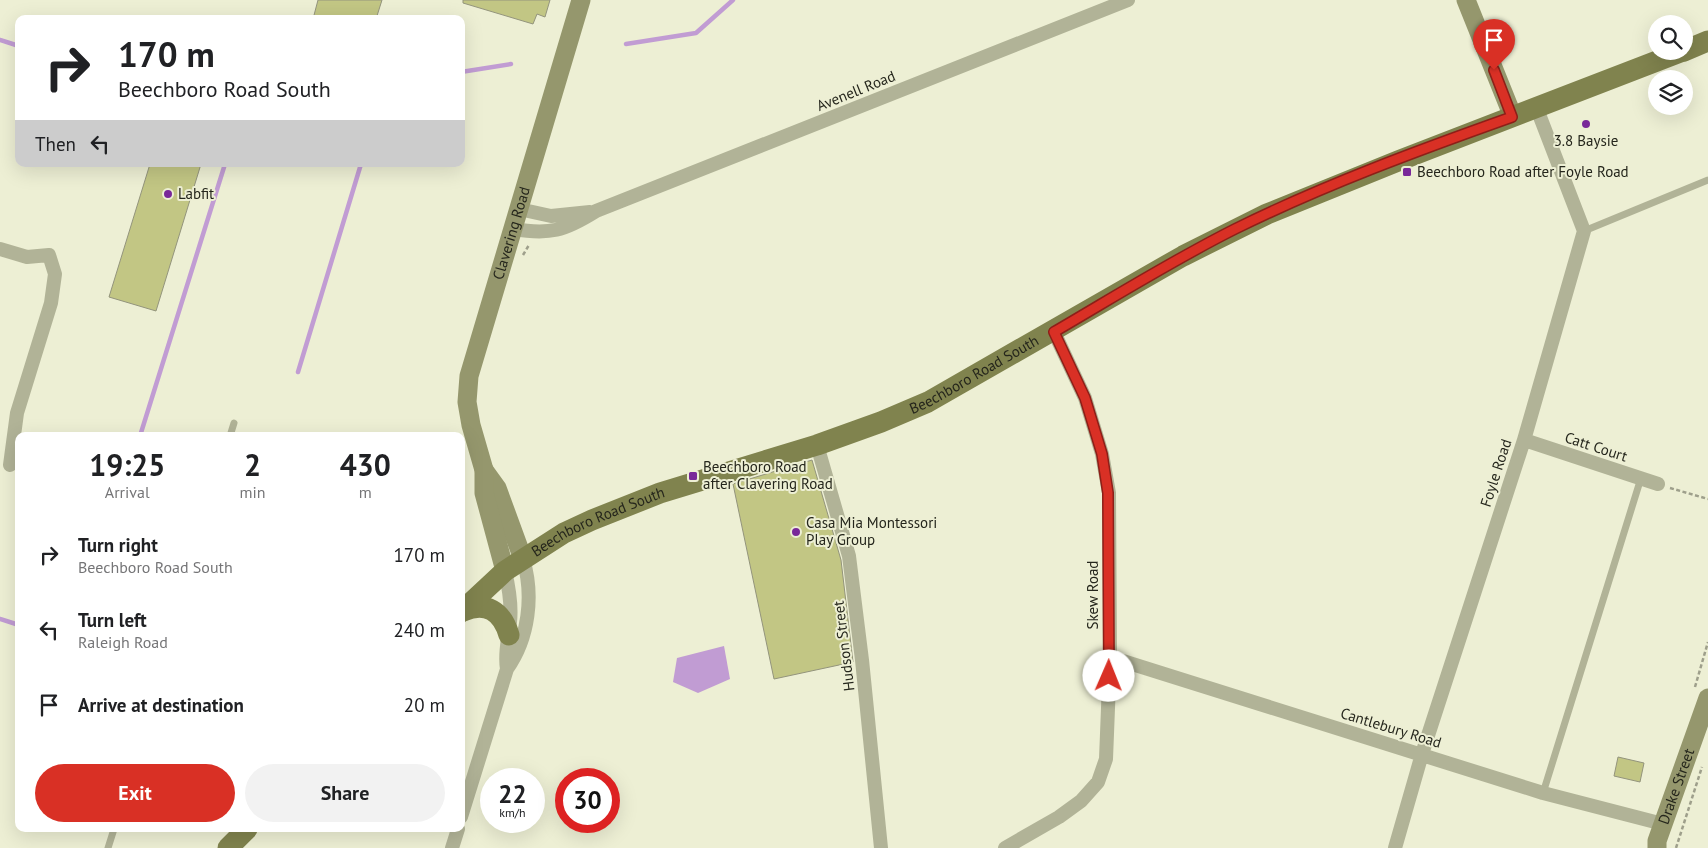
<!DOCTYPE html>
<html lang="en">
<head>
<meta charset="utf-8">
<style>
	:root { --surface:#fff; --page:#f2f2f2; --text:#202124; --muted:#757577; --accent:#d93025 }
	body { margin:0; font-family:"PT Sans",sans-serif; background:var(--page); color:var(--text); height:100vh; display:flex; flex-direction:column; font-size:19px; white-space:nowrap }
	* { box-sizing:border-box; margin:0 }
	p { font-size:16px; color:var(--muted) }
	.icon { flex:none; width:28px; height:28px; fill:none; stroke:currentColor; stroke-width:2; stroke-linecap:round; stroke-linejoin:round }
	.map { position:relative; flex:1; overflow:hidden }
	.panel { position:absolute; left:15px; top:432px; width:450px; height:400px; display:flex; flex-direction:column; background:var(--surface); border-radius:10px; box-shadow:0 5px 20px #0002 }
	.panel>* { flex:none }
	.guide { position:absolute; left:15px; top:15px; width:450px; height:152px; border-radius:10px; box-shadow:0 5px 20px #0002; background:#fff; color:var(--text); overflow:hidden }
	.fabs { position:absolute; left:1648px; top:15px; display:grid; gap:10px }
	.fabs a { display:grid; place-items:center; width:45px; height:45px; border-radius:50%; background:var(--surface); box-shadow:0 5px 20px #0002; font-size:25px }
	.speed { position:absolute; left:480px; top:768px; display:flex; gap:10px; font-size:25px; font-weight:700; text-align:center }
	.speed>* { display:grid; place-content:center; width:65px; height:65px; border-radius:50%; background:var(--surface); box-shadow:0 5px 20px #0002; line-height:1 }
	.speed small { font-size:12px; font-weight:400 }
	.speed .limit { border:8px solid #d22; background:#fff; color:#111 }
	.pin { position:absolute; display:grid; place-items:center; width:42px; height:42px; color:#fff; margin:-51px -21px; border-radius:50% 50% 50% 0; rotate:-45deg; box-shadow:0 0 5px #0007 }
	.pin .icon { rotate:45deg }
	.me { position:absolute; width:55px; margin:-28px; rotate:1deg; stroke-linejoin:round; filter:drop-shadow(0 0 4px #0008) }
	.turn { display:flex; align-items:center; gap:18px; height:105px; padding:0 20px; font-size:22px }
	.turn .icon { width:65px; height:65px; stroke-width:2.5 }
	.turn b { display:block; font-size:35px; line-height:42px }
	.then { display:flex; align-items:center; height:48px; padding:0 20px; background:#0003; gap:10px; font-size:19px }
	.eta { display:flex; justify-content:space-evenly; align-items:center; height:85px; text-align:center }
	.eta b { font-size:30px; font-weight:800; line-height:35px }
	.primary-button { display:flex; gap:10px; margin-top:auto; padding:10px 20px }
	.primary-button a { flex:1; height:58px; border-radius:30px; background:var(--accent); color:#fff; font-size:20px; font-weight:800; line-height:58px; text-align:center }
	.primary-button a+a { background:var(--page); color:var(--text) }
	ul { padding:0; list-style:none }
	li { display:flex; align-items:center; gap:15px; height:75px; padding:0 20px }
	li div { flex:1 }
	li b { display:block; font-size:19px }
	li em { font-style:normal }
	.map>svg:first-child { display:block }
</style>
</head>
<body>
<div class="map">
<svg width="1708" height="848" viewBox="0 0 1708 848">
	<rect width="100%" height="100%" fill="#edefd4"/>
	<path fill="#c19cd3" d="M 724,646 L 730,679 L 698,693 L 673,682 L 677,658 Z"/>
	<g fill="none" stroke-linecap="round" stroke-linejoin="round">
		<path stroke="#c19cd3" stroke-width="4.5" d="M 0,40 L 19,46
			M 626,44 L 696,33 L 733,0
			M 461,72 L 511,64
			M 298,372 L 361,164
			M 140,436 L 225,164
			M 0,619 L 19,625"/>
	</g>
	<path fill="#c2c684" stroke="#93947c" d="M 318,0 L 382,0 L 376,19 L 313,19 Z
		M 463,0 L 550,0 L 545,17 L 537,14 L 533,24 L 463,3 Z
		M 150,164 L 201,164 L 156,311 L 109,297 Z
		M 812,460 L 841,560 L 853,662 L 774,679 L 733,484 Z
		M 1618,757 L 1644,763 L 1640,782 L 1614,776 Z"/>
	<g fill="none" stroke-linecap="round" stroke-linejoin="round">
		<path stroke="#9e9f8b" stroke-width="2.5" stroke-dasharray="4 2.5" stroke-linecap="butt" d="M 523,255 L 529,245
			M 1670,488 L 1708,499
			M 1695,687 L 1708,642
			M 1676,848 L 1702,767"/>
		<path stroke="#b1b397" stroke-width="7" d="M 1584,231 L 1708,180
			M 230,436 L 234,423
			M 1543,793 L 1641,478
			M 108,848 L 114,829"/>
		<path stroke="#b1b397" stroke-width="14" d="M 519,209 L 551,216 L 590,212
			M 513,229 C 550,235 564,231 596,211 L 1128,0
			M 0,249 L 27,257 L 49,255 L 55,274 L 51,303 L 17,413 L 10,465
			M 1524,440 L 1658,484
			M 817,445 L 849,556 L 862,660 L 881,848
			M 505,571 C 509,588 512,604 510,622 C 509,639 504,652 507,669
			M 1110,657 L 1543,793 L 1663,824
			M 461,817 L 507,669 C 529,638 534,595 523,559
			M 452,848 L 458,829
			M 1005,848 L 1059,817 L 1081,801 L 1098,782 L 1106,759 L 1110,657 L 1109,493 L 1102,454 L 1085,398 L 1054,332
			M 1395,848 L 1422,754 L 1524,440 L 1584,231 L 1537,109"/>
		<g stroke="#95976d" stroke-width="19">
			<path d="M 1466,0 L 1513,117"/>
			<path d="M 484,470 L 497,488 L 523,559"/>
			<path id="s1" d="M 505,571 L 484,493 L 484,470 L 471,425 L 467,402 L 469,376 L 581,0"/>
			<path id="s2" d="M 1657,848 L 1657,841 L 1708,698"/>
		</g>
		<g stroke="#80834e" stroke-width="21">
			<path d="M 1684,51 L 1708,41"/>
			<path d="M 463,611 C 486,601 502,611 509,635"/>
			<path id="s3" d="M 461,612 L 505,571 L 564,533 L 592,520 L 660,493 L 817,445 L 881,422 L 928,402 L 1183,256 L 1267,214 L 1398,161 L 1683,51"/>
			<path d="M 228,848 L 247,829"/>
		</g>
	</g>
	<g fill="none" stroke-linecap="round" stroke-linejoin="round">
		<defs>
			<path id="route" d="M 1109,676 L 1108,493 L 1102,454 L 1085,398 L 1054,332 C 1114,297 1173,260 1235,229 C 1324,185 1419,150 1512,117 L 1494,70"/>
		</defs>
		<use href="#route" stroke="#8d1f18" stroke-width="12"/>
		<use href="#route" stroke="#d93025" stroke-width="9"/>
	</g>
	<g fill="#792899" stroke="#edefd4" stroke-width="2">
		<circle cx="1586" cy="124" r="5"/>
		<rect x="1402" y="167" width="10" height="10" rx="2.5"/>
		<circle cx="168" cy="194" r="5"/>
		<rect x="688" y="471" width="10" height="10" rx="2.5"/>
		<circle cx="796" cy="532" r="5"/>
	</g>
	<g text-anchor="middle" stroke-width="4" stroke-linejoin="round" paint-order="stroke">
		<g font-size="15" fill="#25261c" stroke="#edefd4">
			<text transform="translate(856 91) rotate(-22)" y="5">Avenell Road</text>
			<text dy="5" stroke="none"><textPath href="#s1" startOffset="349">Clavering Road</textPath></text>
			<text dy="5" stroke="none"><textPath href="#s3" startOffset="571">Beechboro Road South</textPath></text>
			<text transform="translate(1596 447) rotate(18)" y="5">Catt Court</text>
			<text transform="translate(1496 473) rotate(-72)" y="5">Foyle Road</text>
			<text dy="5" stroke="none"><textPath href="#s3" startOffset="166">Beechboro Road South</textPath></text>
			<text transform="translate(1093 595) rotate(-90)" y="5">Skew Road</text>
			<text transform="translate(844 646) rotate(-97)" y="5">Hudson Street</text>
			<text transform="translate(1391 728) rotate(17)" y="5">Cantlebury Road</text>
			<text dy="5" stroke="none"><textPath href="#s2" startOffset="65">Drake Street</textPath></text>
		</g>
		<g font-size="15" fill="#25261c" stroke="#edefd4" text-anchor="start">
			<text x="1586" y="146" text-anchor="middle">3.8 Baysie</text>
			<text x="1417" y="177">Beechboro Road after Foyle Road</text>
			<text x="178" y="199">Labfit</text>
			<text x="703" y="472">Beechboro Road<tspan x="703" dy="17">after Clavering Road</tspan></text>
			<text x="806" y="528">Casa Mia Montessori<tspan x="806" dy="17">Play Group</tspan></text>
		</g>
	</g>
</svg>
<div class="fabs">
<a><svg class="icon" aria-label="search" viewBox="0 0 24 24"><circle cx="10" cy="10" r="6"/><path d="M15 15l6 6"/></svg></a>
<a><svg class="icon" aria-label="layers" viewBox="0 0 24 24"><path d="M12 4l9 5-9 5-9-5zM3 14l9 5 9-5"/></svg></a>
</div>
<div class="speed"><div>22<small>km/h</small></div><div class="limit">30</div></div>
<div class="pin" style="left:1494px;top:70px;background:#d93025"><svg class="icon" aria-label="arrive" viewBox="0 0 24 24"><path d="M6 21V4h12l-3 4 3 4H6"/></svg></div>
<svg class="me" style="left:1109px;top:676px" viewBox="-20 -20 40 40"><circle r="19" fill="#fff"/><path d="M0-13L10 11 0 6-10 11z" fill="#d93025"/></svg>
<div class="guide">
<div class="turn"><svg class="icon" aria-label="right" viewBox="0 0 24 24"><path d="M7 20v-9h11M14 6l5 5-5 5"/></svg><div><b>170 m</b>Beechboro Road South</div></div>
<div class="then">Then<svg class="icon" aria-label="left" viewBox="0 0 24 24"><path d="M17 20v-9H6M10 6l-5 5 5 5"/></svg></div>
</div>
<section class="panel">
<div class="eta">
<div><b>19:25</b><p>Arrival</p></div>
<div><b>2</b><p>min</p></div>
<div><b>430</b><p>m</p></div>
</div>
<ul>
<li><svg class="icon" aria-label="right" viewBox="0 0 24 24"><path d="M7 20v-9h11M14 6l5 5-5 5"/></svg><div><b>Turn right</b><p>Beechboro Road South</p></div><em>170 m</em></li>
<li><svg class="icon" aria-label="left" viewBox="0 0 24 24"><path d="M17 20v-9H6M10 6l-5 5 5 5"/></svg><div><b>Turn left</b><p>Raleigh Road</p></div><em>240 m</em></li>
<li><svg class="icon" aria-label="arrive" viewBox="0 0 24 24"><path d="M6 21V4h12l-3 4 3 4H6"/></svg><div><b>Arrive at destination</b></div><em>20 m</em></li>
</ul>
<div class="primary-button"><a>Exit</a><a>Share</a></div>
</section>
</div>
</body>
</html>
